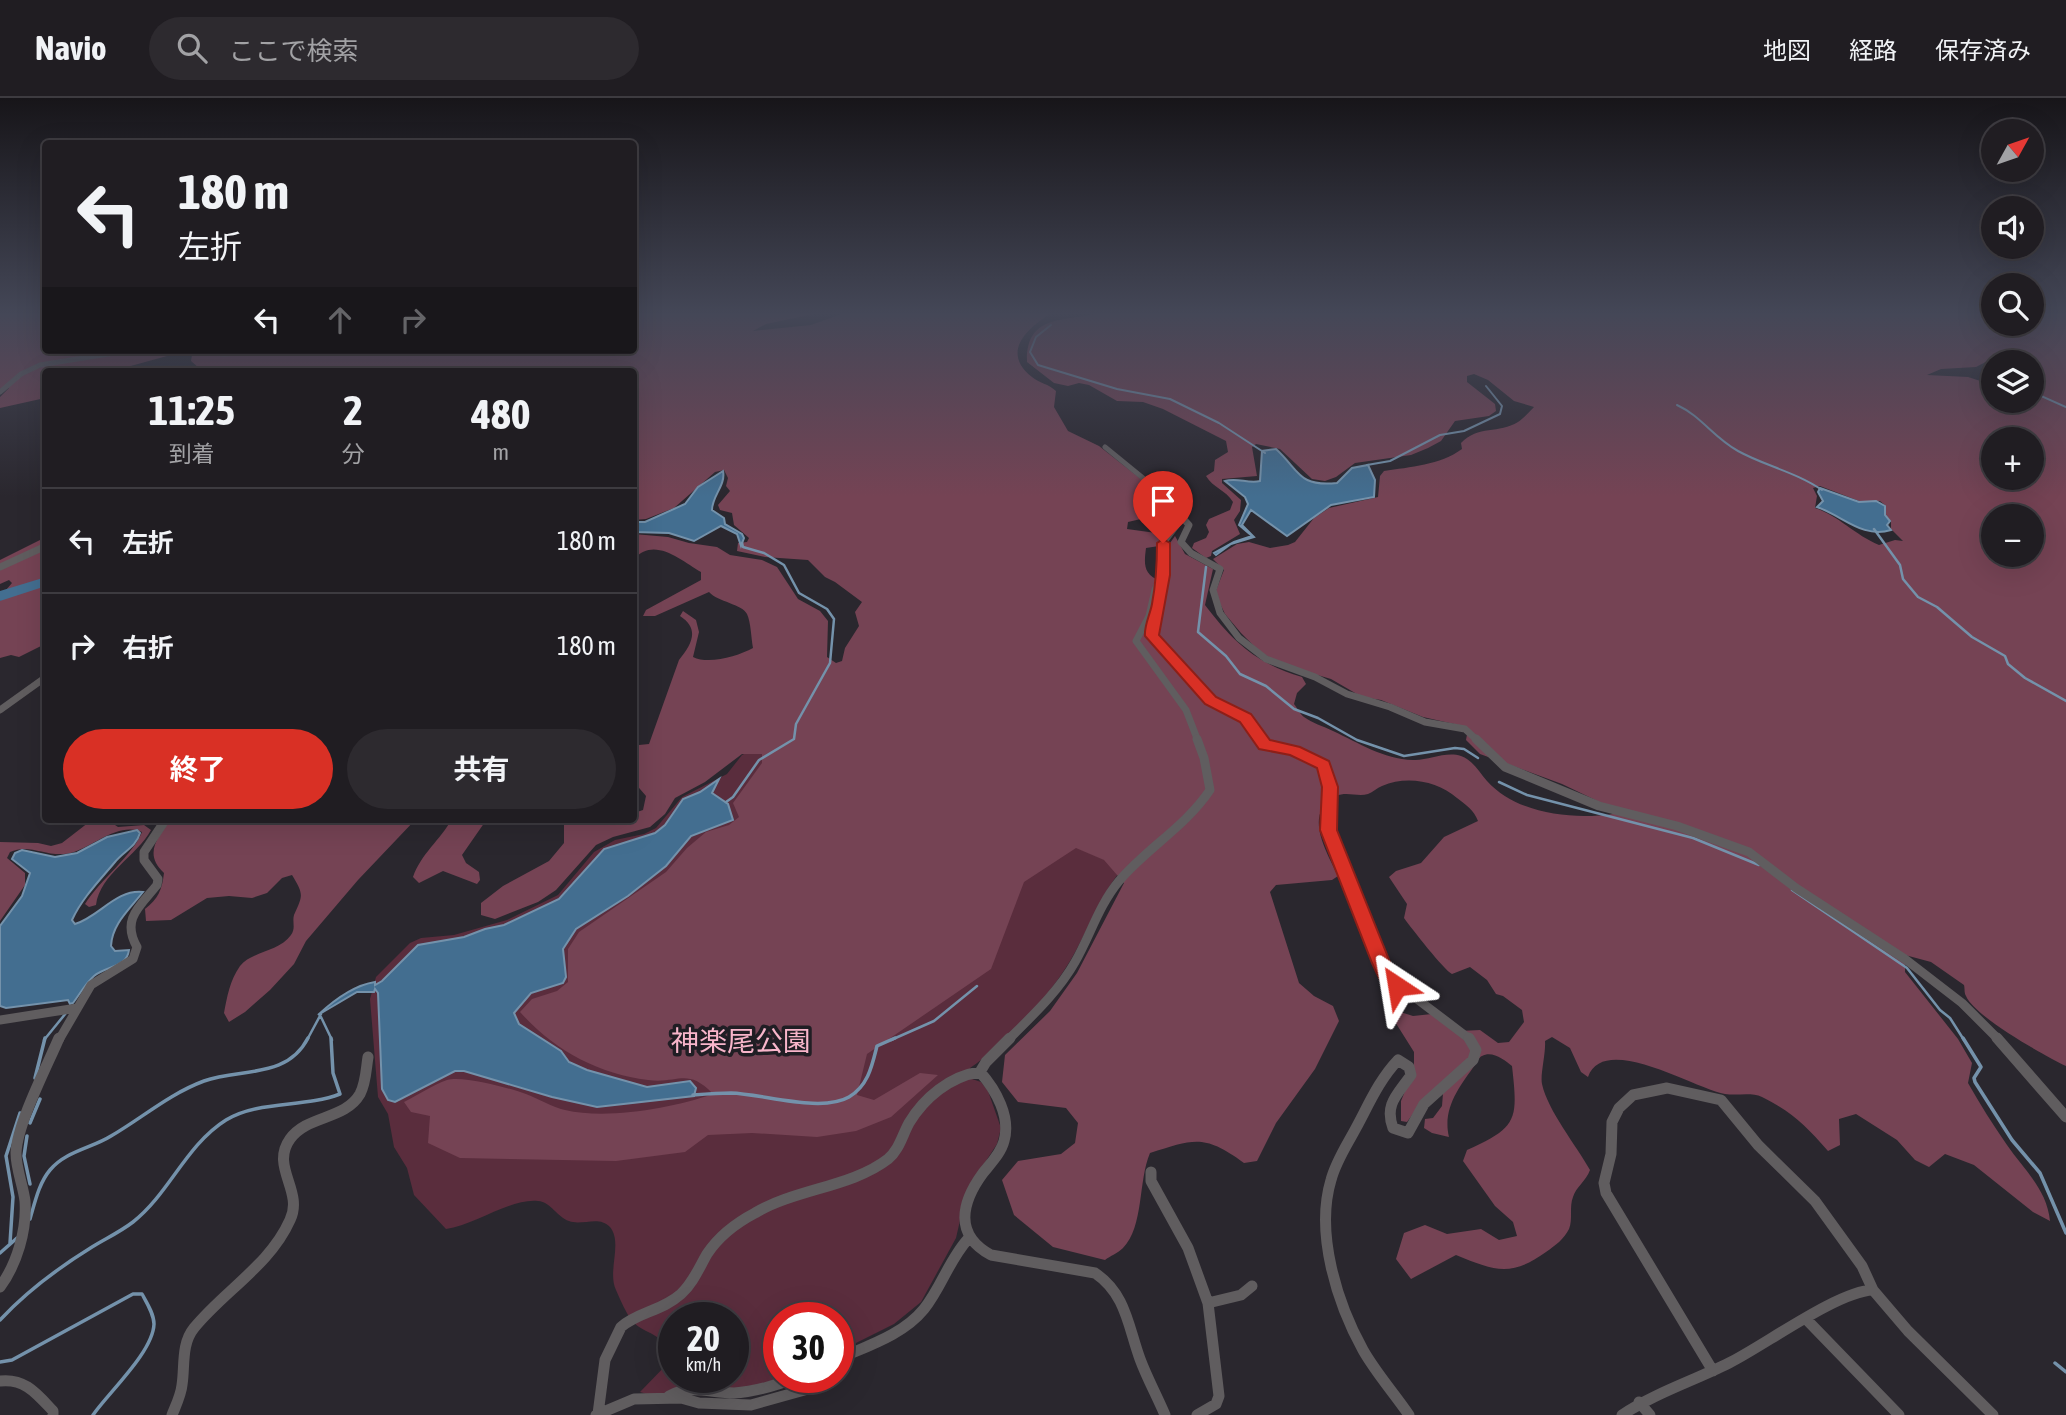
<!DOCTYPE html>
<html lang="ja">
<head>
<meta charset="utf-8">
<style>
	:root { --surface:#201d22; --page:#2d2a2f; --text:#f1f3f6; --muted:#a2a2a5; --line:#3d3b40; --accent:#d93025 }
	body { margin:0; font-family:"Asap Condensed","Noto Sans JP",sans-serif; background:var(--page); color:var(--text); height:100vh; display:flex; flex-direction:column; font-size:26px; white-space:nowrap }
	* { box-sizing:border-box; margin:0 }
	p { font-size:23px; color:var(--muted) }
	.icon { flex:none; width:38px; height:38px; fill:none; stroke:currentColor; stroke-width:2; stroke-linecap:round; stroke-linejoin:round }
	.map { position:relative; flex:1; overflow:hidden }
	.drawer { position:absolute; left:42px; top:270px; width:595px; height:455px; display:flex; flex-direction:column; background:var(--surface); border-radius:7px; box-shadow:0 7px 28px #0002,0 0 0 2px var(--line) }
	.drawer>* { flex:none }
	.top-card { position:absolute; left:42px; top:42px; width:595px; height:214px; border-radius:7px; box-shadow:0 7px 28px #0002,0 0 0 2px var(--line); background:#201d22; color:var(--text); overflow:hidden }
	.needle { width:46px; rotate:50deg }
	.fabs { position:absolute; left:1981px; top:21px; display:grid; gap:14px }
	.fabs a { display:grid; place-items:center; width:63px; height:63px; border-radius:50%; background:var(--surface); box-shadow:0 7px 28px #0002,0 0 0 2px var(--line); font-size:35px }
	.speed { position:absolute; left:658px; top:1204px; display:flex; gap:14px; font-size:35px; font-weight:700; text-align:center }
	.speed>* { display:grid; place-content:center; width:91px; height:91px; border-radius:50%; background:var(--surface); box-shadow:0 7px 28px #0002,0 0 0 2px var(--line); line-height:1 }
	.speed small { font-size:18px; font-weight:400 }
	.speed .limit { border:10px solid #d22; background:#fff; color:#111 }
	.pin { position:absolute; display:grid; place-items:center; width:60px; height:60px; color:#fff; margin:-72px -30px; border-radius:50% 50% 50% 0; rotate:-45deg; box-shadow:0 0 7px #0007 }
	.pin .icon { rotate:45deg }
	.me { position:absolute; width:77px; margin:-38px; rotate:327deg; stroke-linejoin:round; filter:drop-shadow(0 0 5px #0008) }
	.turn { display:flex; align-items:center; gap:24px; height:147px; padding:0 21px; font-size:32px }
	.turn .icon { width:91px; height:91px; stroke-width:2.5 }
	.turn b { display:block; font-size:49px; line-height:60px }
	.lanes { display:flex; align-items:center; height:66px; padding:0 21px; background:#0003; justify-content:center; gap:35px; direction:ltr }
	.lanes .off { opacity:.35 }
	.eta { display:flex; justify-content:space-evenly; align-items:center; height:119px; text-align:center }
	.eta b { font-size:42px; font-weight:700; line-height:49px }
	.button { display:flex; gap:14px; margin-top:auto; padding:14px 21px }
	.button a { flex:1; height:80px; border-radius:42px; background:var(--accent); color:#fff; font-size:28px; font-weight:700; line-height:80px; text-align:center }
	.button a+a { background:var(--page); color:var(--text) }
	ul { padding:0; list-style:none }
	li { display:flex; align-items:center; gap:21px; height:105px; padding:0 21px; border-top:2px solid var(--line) }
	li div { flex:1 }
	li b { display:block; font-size:26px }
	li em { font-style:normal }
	header { display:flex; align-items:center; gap:42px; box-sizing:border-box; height:98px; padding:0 35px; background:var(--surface); border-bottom:2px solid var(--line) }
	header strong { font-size:33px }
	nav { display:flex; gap:38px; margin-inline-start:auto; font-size:24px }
	.search { width:490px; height:63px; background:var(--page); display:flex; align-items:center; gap:18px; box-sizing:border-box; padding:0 24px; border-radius:38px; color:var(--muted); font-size:26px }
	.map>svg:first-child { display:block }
</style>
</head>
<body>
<header>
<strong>Navio</strong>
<div class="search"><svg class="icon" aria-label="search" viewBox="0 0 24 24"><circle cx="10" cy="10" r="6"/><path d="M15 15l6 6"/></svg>ここで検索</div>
<nav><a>地図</a><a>経路</a><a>保存済み</a></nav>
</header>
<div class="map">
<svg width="2066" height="1317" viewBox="0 0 2066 1317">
	<rect width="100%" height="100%" fill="#2a272e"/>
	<path fill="#5a2d3d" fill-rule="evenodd" d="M 754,651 L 975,704 L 1123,770 C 1099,798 1089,832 1070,863 C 1046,903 1008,943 970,970 L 972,981 L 981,984 L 988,993 L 1001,1030 L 997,1046 L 967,1092 L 956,1140 L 921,1204 L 894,1226 L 838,1254 L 838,1220 L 779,1220 L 779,1279 L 790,1279 L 760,1290 L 650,1297 L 640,1294 L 670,1263 C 666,1255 663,1245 657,1239 C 650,1234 640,1231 634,1225 C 627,1218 620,1201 616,1192 C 607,1173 623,1145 610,1129 C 599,1117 582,1128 569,1123 C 557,1119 551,1104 538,1103 C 511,1100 475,1127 446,1131 L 414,1097 L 407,1070 L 394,1049 L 388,1016 L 378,999 L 370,901 L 376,879 L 410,845 L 421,840 L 454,837 L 507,822 L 558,797 L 594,754 L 615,742 L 644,736 L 656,730 L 682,699 L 727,676 L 742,657 ZM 674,1220 L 733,1220 L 733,1279 L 674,1279 Z"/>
	<path fill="#754354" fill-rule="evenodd" d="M 0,215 L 45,215 L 46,252 L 169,252 L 167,258 L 127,269 L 112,268 L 106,273 L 46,273 L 45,300 L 0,310 L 0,299 L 9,290 L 0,291 Z
		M 634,215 L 818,215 L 766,226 L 753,233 L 811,227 L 844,215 L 1051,215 C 1028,230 1000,254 1032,279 C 1039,285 1049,286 1056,293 L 1054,309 L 1068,333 L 1099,348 L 1146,385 L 1168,407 L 1158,417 L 1128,424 L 1127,431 L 1156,435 L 1160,441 L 1159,448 L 1146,450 C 1144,466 1143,476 1160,483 L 1168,479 L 1170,445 L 1175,438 L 1185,456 L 1213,471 L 1205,507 C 1234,545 1256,565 1302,579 L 1306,586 L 1297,595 L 1294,606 C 1297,610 1300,616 1304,619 C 1312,625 1323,628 1333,633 C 1359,645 1383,661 1413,662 C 1428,663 1445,653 1461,658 C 1474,663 1479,674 1487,683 C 1517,716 1572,722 1613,716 L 1610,709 L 1562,686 L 1480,656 L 1466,642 L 1468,631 L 1463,628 L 1423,619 L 1381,602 L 1362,599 L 1331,581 L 1280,566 L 1259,553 L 1241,535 L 1225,516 L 1215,495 L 1224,472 L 1213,461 L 1237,446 L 1249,444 L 1270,450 L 1288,447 L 1295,444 L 1314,420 L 1329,410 L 1378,399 L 1380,378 L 1384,373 C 1410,369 1440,367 1462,351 L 1461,345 C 1478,327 1499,336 1518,324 C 1523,321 1530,313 1534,309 L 1514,303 L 1488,282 L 1474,276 L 1467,278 L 1467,284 L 1495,306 L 1496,313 L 1489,318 L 1455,323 L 1441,343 L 1428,350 L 1411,357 L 1355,365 L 1336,379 L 1325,383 L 1312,381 L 1280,351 L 1256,346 L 1252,349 L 1257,378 L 1222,381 L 1222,385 L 1241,402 L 1240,413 L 1234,422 L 1240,436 L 1212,453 L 1211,458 L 1206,460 L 1192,450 L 1194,445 L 1206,440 L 1209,434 L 1206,427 L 1209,421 L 1230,412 L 1233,404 C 1226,392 1213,390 1206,378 L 1214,373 L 1215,362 L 1228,354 L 1226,343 L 1163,311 L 1143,304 L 1117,303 L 1089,287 L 1079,285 L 1068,288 L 1054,285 L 1027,264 C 1026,216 1063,224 1098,215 L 1993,215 L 1993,226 L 2032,226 L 2032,215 L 2066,215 L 2066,968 C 2045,958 1975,919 1966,898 C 1964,895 1965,891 1964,887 L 1931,864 L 1905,857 L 1905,874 L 1958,941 L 1972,965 L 1968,985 C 1980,1006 1993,1027 2007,1047 C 2024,1072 2047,1091 2050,1123 L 2033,1114 L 1974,1067 L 1945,1056 L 1929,1069 L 1915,1062 L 1897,1042 L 1856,1016 L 1839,1021 L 1840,1047 L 1828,1053 C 1806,1028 1792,1014 1762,999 C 1751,994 1737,998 1725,996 C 1695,991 1604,934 1588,979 L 1581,974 L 1570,950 L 1552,939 L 1545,943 C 1546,955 1540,977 1542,986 C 1548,1013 1576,1047 1590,1072 C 1586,1083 1576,1089 1573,1099 C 1569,1109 1573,1121 1569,1131 C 1564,1141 1556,1147 1546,1154 C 1511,1179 1495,1173 1456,1157 L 1411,1181 L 1396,1161 L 1404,1135 L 1425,1127 L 1447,1136 L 1481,1131 L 1499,1142 L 1517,1138 L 1513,1124 L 1495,1108 L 1463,1063 L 1467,1052 C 1518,1029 1518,1022 1512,968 C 1505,962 1492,952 1482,958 C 1479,959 1477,964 1475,967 C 1460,988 1442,1010 1449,1039 L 1432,1035 L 1424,1030 L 1425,1021 L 1433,1020 L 1442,1008 L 1443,995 L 1415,1013 L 1407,1024 L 1401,1023 L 1401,1003 L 1414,971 L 1414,954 L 1392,919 L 1391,911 L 1413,918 L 1432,916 L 1460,933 L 1480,932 L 1498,945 L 1509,944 L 1524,924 L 1522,912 L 1503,898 L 1496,896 L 1487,882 L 1470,869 L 1452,876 C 1444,872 1412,831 1404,820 L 1407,806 L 1389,779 L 1396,773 L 1421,765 L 1444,739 L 1478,723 C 1474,712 1466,707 1457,700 C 1437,683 1407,677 1382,688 C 1377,690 1373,694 1368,696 C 1357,699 1347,693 1336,698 C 1302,715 1327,754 1338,778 L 1332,782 L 1276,787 L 1270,794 L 1299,885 L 1314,898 L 1333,908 L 1339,923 L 1315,971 L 1276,1025 L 1257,1063 L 1244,1065 C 1204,1036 1195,1041 1150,1055 C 1138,1083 1144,1129 1123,1150 C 1118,1155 1110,1158 1105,1162 L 1053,1149 L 1014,1117 L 1002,1082 L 1018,1063 L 1061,1056 L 1075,1045 L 1078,1025 L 1066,1010 L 1018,1004 L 1002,984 L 1005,957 L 1050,913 L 1077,875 L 1124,785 L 1104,762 L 1076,750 L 1024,784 L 991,871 L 867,956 L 857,997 L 874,1002 L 920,975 L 938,977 L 891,1019 L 856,1033 L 817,1039 L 752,1035 L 708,1037 L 685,1054 L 616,1063 L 460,1060 L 428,1045 L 430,1018 L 411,1014 L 404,1004 C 418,997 433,987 447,982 C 463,977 509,990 526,996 C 539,1001 552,1009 565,1012 C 607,1022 673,1010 713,996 C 687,969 679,986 648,982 C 598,976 554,952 520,914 L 532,901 L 557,893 L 568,884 L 568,851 L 579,834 L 666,774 L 687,750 L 706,734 L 729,727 L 739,719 L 733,705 L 762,665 L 762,656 L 742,656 L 705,684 L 675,700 L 665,716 L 650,729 L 613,739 L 596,747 L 556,792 L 538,804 L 495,821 L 481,817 L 481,805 L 503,788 L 549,763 L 564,745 L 564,721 L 634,721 L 634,715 L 643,712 L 646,698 L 634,684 L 634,642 L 639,647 L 649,646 L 679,562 C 692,546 700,531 680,518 L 683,513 L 696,522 L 699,534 L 693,559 C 709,567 738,558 753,550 C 751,539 751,525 747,516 C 742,506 718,504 709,494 L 655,518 L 643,518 L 646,512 L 701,482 L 701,474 C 681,462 654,438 634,461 L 634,436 L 668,439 L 689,445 L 717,449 L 730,457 L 762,462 L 777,469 L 798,501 L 820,513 L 828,523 L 827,559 L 836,565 L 842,563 L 845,550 L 859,528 L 855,514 L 862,504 L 835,484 L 825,479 L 808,462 L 765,459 L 737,453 L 738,445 L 747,444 L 749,440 L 734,427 L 732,415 L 720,412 L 718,407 L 730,393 L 726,388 L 728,380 L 724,372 L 715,374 L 674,410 L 646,421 L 634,422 L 634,273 L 210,273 L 199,270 L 191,263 L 192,257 L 198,252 L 634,252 ZM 1999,257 C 2011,259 2019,264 2032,264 L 2032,289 L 2042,298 L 2032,299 L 2032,303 L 1993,303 L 1993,287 L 1968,279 L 1927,277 L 1941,271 L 1976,269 ZM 1993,341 L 2032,341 L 2032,380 L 1993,380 ZM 1820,388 L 1859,403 L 1880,403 L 1886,408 L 1886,417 L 1891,423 L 1891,431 L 1903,443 L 1895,442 L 1879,447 C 1855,437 1839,418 1815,410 L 1817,398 L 1813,390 ZM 1993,418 L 2032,418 L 2032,457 L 1993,457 Z
		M 40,442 L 45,442 L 45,546 L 19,559 L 11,557 L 0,560 L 0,503 L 7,498 L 6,492 L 12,485 L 9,482 L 0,486 L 0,462 Z
		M 93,721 L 119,721 L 115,727 L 118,729 L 144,727 L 151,732 C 137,758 100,776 96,807 L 89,809 L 85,806 C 100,782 133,757 142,734 C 119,724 95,747 74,754 C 49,762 31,744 10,754 L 7,760 L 25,775 L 25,787 L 0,823 L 0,744 L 38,745 L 51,748 L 62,745 Z
		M 171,721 L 416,721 L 358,782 L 306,843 L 294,866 L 270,892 L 245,914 L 229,924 L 224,915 C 227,899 230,882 240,868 C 252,853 279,854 291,837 C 296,830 292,824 294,817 C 303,797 304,797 292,777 L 282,780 L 267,795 L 252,800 L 229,798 L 207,800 L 171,822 L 146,823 L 145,811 C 158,801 162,792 164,775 C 143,756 158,739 171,721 Z
		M 452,721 L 487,721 L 462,757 L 466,765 L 479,774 L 480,782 L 477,786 L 443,773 L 419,785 L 413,779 C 421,756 440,742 452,721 Z"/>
	<path fill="#436e90" stroke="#7492ab" stroke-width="2" d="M 1276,351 C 1300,373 1298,389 1337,385 L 1352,370 L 1368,367 L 1375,382 L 1374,399 L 1331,407 L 1287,438 L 1251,412 L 1242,427 L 1254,439 L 1231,446 L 1216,457 L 1214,455 L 1234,444 L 1252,438 L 1239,427 L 1248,406 L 1245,399 L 1225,383 C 1237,379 1248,386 1260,383 L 1262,353 Z
		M 723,373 C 726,387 712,398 712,412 L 724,420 L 725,426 L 742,436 L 744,440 L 741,448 L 737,436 L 721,428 L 694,443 L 669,435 L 634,434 L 634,424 L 645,424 L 685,406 L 698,389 Z
		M 1820,390 L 1859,404 L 1876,403 L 1885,408 L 1885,417 L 1890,423 L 1887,427 L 1891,432 C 1863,441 1843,418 1817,409 L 1823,403 L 1818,394 Z
		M 719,681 L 712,695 L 728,706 L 733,722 L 691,738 L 666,768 L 628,798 L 576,831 L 563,851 L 566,879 L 563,885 L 531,895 L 514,915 L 519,926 L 561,953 L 569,964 L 587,972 L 647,989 L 690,983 L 696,990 L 694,998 L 597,1009 L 552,999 L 464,973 L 455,973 L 395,1004 L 388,1002 L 382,991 L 378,895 L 375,891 L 374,894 L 357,894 L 318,917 C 333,903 355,887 375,884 L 375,887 L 382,883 L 418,847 L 464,839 L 485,831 L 504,827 L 559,801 L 604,751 L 655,735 L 665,727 L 683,701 L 700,694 Z
		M 137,732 L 140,735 C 136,749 124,753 115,764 C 100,782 82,800 72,822 L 75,826 C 99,819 116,791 143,794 C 129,812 112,826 111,848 L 115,853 L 129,852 C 127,870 105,868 94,878 C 86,885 79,897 73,905 L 70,906 L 68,902 L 6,910 L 0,908 L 0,828 L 22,798 L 30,775 L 12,761 L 15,755 L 22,752 L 55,759 L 77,755 L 107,739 Z"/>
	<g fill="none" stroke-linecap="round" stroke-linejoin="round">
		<path stroke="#7492ab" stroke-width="2" d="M 1051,227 L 1036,239 L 1030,254 L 1038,267 L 1117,291 L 1170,301 L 1219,325 L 1265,355
			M 2032,294 L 2066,309
			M 1677,307 C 1701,318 1714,340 1738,353 C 1765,368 1796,374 1822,392
			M 1367,367 L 1390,363 L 1440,337 L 1464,333 L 1500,316 L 1502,308 L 1486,288"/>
		<path stroke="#7492ab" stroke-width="2.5" d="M 1874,431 L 1900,467 L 1903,481 L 1918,499 L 1937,509 L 1972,539 L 2005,558 L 2008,566 L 2025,580 L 2066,603
			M 1206,469 L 1198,534 L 1226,558 L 1240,576 L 1266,588 L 1294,611 L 1318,620 L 1357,642 L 1404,658 L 1455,650 L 1464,651 L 1478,660
			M 1499,684 L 1527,697 L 1693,740 L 1759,767
			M 726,704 L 733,699 L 759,662 L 794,641 L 796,626 L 830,565 L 834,521 L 827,511 L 799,495 L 784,467 L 764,455 L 743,449 L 742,445
			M 1792,792 L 1907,870 L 1940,912 L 1950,920 L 1964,942
			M 321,919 L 332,942
			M 44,942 L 66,915
			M 307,942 L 321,916
			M 891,942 L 934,923 L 977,888"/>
		<path stroke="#7492ab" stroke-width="3.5" d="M 1963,940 L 1981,969 L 1974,980 L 1975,984 L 2012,1042 L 2040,1075 L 2066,1135
			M 35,980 L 45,940
			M 693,997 C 706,996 719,995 731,995 C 764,996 821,1015 849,999 C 868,988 872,968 877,948 L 895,940
			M 30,1025 L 40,1001
			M 27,1038 L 24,1058 L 30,1086
			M 30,1121 C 35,1104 39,1085 50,1072 C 66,1053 92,1050 111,1038 C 142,1020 169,996 204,983 C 241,970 287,981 308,940
			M 10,1145 L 13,1099 L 6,1058 L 20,1015
			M 0,1155 L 17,1140
			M 0,1222 C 27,1193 58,1170 92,1149 C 105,1141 120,1134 133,1124 C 169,1096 186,1047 226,1022 C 259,1002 304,1010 340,996 L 333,975 L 331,940
			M 0,1264 L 12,1262 L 133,1196 L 142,1196 C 147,1205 154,1216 154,1226 C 153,1254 109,1294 93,1317
			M 2055,1265 L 2066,1274"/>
		<path fill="#436e90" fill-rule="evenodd" d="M 46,479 L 46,488 L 0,503 L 0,493 Z"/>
		<path stroke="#605d5f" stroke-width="5" d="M 177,252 L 224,256 L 278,252
			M 0,294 L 21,276 L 40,267 L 133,252
			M 1105,349 L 1154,389 L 1169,405"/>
		<path stroke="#605d5f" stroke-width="7" d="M 1167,403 L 1189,427 L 1181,444 L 1191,455 L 1220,471 L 1213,492 L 1220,515 L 1239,540 L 1266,561 L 1315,579 L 1347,596 L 1390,609 L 1425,624 L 1465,631 L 1478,643
			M 1182,420 L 1163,445 L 1163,477 L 1158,509 L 1151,530 L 1152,538 L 1210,602 L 1246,620 L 1262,643
			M 0,469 L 46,448
			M 1161,478 L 1155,492 L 1149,518 L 1136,543 L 1186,612 L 1198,643
			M 0,612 L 46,579"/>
		<path stroke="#605d5f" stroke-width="9" d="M 1261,641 L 1265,647 L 1294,652 L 1324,667 L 1330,689 L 1328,732 L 1388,879 L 1471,942
			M 1476,641 L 1505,669 L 1599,708 L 1677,728 L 1749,754 L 1796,790 L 1905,861 L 1962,905 L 1999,942
			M 0,922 L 77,910
			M 59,942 L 91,887 L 133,861 L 137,849 C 121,821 140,808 157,787 L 158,781 L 144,762 L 144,754 L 166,721
			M 1008,942 C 1032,918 1058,894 1075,864 C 1090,838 1099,807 1119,783 C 1147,750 1185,729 1210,692 L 1204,660 L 1197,641"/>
		<path stroke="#605d5f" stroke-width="11" d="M 1997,940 L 2066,1019
			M 980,974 L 986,964 L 1010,940
			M 1151,1074 L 1151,1083 L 1188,1150 L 1208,1205 L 1219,1298 L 1216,1306 L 1197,1317
			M 0,1189 C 17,1166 27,1132 25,1103 C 23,1087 16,1071 16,1055 C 17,1026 47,968 59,940
			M 1208,1205 L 1241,1197 L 1252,1188
			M 1806,1221 L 1899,1317
			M 838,1261 C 867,1248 903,1237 924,1211 C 941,1190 949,1162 968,1141
			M 1713,1273 L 1606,1095 L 1604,1085 L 1611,1056 L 1612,1024 L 1619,1010 L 1633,997 L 1667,990 L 1721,1002 L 1758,1047 L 1815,1103 L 1862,1168 L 1873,1192
			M 0,1283 C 25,1280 37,1296 53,1313 L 53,1317
			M 669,1298 C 691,1286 710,1295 734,1295 C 756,1294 777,1287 798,1279
			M 1639,1304 L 1650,1317
			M 598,1316 L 605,1262 L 621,1229 C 638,1214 662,1213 681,1196 C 693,1185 699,1170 707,1156 C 719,1138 736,1125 755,1115 C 795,1091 852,1089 888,1061 C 899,1052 902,1038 909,1025 C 924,1000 950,978 980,974 C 996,992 1011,1019 1004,1043 C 1001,1055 991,1065 983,1075 C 961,1105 954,1137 991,1157 L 1095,1175 C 1126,1196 1128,1228 1140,1261 C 1147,1280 1157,1298 1165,1317
			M 172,1317 C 176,1307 181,1297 182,1287 C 185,1268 181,1246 194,1230 C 224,1193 270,1167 290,1122 C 304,1093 270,1069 290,1041 C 307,1017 345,1022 360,996 C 366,985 366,971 368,959
			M 596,1317 L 634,1301 L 681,1300 L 699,1305 L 751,1307 L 808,1291
			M 1409,1317 C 1394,1295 1376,1275 1363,1252 C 1337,1205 1315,1135 1331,1082 C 1336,1063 1347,1047 1356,1030 C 1369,1006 1379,982 1398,962 L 1409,969 L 1411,977 C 1398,996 1384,1006 1393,1030 L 1408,1035 L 1424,1006 L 1473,962 L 1476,952 L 1469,940
			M 1622,1317 C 1655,1295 1693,1283 1729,1265 C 1765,1247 1838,1193 1873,1192 L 1908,1233 L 1993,1317"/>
	</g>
	<linearGradient id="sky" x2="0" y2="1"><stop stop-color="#171519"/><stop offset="0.54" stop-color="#444757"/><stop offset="1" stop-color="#444757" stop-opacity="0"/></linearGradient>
	<rect width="2066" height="399" fill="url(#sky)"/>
	<path fill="#d93025" stroke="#8d1f18" stroke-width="2" d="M 1163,441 L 1170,445 L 1170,477 L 1159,537 L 1216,599 L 1251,616 L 1270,642 L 1300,649 L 1329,663 L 1338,689 L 1337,732 L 1390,864 L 1407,888 L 1404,894 C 1386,901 1378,878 1372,865 L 1320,732 L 1322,689 L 1317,670 L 1290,657 L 1259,651 L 1240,624 L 1205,606 L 1145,538 C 1144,527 1150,517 1152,506 C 1156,485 1157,466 1157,445 Z"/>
	<g text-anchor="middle" stroke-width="7" stroke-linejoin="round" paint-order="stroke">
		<g font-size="28" fill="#f8b5ca" stroke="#201e24">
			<text x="741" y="953">神楽尾公園</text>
		</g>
	</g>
</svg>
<div class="fabs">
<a><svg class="needle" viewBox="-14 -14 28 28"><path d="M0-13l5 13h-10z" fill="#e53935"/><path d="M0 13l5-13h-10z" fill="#a2a2a5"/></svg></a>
<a><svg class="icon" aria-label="sound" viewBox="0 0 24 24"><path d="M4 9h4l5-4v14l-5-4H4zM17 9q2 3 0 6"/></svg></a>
<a><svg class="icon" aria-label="search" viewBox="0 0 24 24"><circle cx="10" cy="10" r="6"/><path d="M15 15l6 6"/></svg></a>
<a><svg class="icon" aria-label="layers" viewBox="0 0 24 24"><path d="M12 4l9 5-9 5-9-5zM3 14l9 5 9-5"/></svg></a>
<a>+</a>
<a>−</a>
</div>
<div class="speed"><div>20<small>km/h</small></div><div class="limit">30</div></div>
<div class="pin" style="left:1163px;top:445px;background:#d93025"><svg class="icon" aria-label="arrive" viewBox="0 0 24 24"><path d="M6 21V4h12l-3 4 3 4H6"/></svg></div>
<svg class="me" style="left:1397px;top:888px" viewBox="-20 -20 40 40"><path d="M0-17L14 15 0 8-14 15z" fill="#d93025" stroke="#fff" stroke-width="4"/></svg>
<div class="top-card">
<div class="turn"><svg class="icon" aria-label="left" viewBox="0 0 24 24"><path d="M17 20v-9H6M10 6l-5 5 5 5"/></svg><div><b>180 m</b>左折</div></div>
<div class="lanes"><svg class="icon" aria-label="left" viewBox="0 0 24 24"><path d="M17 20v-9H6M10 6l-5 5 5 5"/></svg><svg class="icon off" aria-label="ahead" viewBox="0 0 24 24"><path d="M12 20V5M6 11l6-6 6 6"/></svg><svg class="icon off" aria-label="right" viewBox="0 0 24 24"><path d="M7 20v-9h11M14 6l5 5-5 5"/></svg></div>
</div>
<section class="drawer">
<div class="eta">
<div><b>11:25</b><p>到着</p></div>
<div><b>2</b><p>分</p></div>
<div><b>480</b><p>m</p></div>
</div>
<ul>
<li><svg class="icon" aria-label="left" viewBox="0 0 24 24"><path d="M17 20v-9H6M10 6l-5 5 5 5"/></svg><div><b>左折</b></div><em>180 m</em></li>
<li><svg class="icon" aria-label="right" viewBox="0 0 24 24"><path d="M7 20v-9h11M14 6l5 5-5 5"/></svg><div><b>右折</b></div><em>180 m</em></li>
</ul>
<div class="button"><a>終了</a><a>共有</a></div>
</section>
</div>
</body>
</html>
